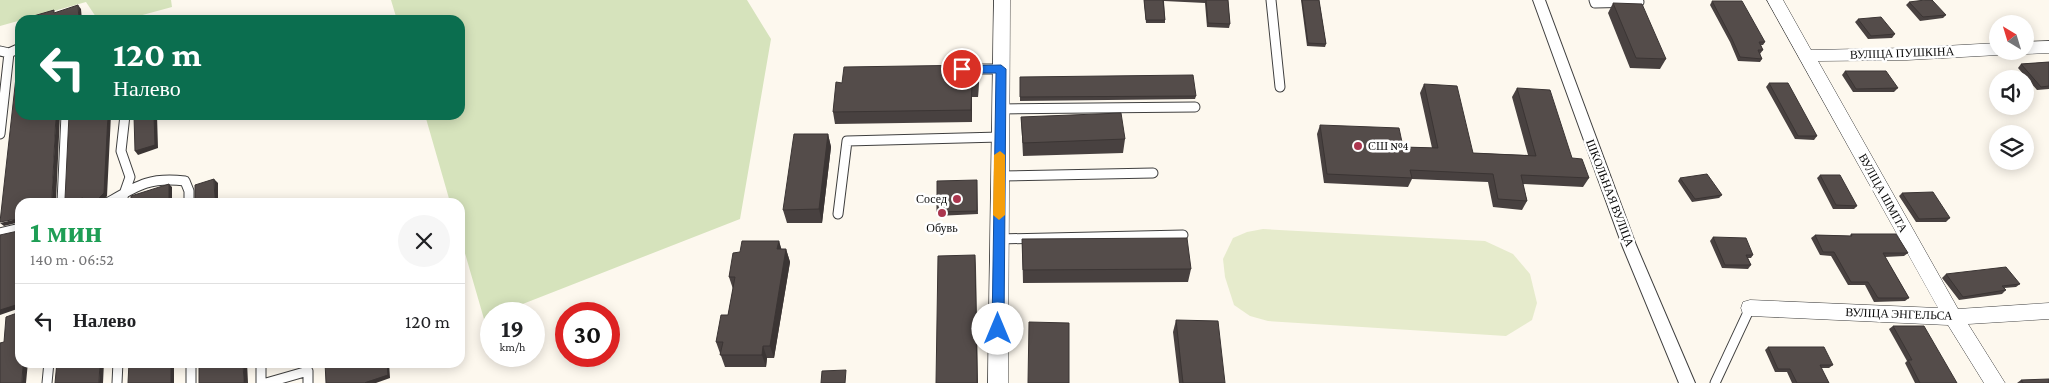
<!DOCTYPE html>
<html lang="ru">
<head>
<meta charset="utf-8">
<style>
	:root { --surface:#fff; --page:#f6f6f6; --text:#202124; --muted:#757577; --line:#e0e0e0 }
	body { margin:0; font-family:"Crimson Pro",serif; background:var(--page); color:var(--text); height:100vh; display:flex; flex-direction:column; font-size:19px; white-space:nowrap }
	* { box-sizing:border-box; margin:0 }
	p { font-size:16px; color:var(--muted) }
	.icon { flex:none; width:28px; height:28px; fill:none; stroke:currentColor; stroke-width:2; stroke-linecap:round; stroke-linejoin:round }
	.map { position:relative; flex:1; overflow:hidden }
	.sheet { position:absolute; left:15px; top:198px; width:450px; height:170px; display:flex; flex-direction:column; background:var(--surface); border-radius:15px; box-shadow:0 2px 12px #0003 }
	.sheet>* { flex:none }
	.hud { position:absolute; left:15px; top:15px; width:450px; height:105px; border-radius:15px; box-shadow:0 2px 12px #0003; background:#0b6e4f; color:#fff; overflow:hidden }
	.needle { width:32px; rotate:322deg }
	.buttons { position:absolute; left:1989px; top:15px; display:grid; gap:10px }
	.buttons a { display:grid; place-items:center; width:45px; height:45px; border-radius:50%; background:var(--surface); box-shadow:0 2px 12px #0003; font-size:25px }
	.speed { position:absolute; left:480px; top:302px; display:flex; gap:10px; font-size:25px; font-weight:700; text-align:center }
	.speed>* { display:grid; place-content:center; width:65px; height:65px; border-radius:50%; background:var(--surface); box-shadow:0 2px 12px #0003; line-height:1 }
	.speed small { font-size:12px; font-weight:400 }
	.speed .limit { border:8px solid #d22; background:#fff; color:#111 }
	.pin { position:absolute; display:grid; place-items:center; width:42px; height:42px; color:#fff; margin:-21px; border:2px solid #fff; border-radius:50%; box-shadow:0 1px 5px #0007 }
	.me { position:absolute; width:55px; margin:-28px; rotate:0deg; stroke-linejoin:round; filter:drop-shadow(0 0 4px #0008) }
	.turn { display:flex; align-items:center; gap:18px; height:105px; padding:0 15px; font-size:22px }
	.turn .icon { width:65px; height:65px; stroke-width:2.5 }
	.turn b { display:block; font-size:35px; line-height:42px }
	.round { display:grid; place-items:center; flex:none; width:52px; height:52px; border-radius:26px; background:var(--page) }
	.headline { display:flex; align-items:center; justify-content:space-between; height:85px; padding:0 15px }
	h1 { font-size:30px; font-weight:700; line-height:38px; color:#1e9e55 }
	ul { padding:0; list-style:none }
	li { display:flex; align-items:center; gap:15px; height:75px; padding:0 15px; border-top:1px solid var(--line) }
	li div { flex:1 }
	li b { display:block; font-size:19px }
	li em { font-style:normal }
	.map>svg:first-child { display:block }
</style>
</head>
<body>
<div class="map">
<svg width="2049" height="383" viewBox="0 0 2049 383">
	<rect width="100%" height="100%" fill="#fdf8ee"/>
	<path fill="#d6e3bc" d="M 0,0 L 171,0 L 172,7 L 124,20 L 98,20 L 86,2 L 0,26 Z
		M 391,0 L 747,0 L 771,39 L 740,219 L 497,314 L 491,314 L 491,316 L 484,319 L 460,236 L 460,202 L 450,202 L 425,115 L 460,115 L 460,20 L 397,20 Z"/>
	<path fill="#e6ebcc" d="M 1263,229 L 1485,241 L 1513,254 L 1530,274 L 1537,303 L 1532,320 L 1506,336 L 1268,321 L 1250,316 L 1234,305 L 1225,277 L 1223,259 L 1233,238 L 1247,232 Z"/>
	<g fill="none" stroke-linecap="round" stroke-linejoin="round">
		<defs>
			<path id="service" d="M 1271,0 L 1280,87
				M 1594,0 L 1595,3 L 1639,2
				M 0,51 L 9,53 L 0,134
				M 9,53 L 20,48
				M 966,69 L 1001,69
				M 1000,109 L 1195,107
				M 1000,176 L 1153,173
				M 123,197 L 130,177 L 121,151 L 125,115
				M 62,202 L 66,115
				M 109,202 C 138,185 150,177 185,181 L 189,191 L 189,202
				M 838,214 L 847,141 L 1000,137
				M 0,233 L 20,228
				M 999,239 L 1183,235
				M 191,362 L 191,383
				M 261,362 L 261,383
				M 47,383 L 49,362
				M 117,383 L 118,362
				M 266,383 L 308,371 L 308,383
				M 1715,383 L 1750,308"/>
			<path id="pedestrian" d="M 1533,0 L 1545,0 L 1636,245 L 1695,383 L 1679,383 L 1622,245 Z"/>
			<path id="minor" d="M 994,0 L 1010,0 L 1008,383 L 988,383 Z
				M 1767,0 L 1783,0 L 1811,50 L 1907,48 L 1998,43 L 1998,51 L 2005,51 L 1998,55 L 1907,60 L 1818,61 L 1958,309 L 2049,303 L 2049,319 L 1968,324 L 2005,383 L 1984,383 L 1948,325 L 1750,316 L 1743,314 L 1741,308 L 1743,302 L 1750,300 L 1938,308 Z
				M 2049,41 L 2049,53 L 2025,54 L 2019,51 L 2025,51 L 2025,42 Z"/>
		</defs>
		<use href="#service" stroke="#3f3f3f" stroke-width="11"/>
		<use href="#pedestrian" stroke="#3f3f3f" stroke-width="2"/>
		<use href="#minor" stroke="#3f3f3f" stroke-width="1"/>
		<use href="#service" stroke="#fff" stroke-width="9"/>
		<use href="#pedestrian" fill="#fff" fill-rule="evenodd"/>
		<use href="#minor" fill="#fff" fill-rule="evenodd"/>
	</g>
	<path fill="#484140" d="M 1144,0 L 1228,0 L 1230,24 L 1229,28 L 1207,27 L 1205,3 L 1164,1 L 1165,20 L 1165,23 L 1146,23 Z
		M 1301,0 L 1319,0 L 1326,44 L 1325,47 L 1307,46 Z
		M 1712,1 L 1765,42 L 1763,45 L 1761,45 L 1763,50 L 1760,54 L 1762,59 L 1760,62 L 1738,61 L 1730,42 L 1710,5 Z
		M 1909,2 L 1946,15 L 1943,18 L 1920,21 L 1906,5 Z
		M 1613,3 L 1666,59 L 1660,69 L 1630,68 L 1608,13 Z
		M 1858,19 L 1895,34 L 1892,38 L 1868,39 L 1855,22 Z
		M 2049,62 L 2049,89 L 2037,90 L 2018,68 L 2021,64 Z
		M 1845,71 L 1898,88 L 1894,92 L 1853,92 L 1842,75 Z
		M 979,77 L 978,97 L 972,97 L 972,122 L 835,124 L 833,112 L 842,83 Z
		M 1020,77 L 1196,96 L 1195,99 L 1020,101 Z
		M 1769,83 L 1817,136 L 1814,140 L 1795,139 L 1766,87 Z
		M 1424,84 L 1473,153 L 1528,155 L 1512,97 L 1517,88 L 1572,158 L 1589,178 L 1583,187 L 1523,184 L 1527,201 L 1522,210 L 1493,207 L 1488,182 L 1412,179 L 1408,187 L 1324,183 L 1317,134 L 1320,125 L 1403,147 L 1432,148 L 1420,93 Z
		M 1021,117 L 1125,139 L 1123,153 L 1023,156 Z
		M 828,134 L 831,147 L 822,223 L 787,223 L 783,210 Z
		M 1820,175 L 1857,206 L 1854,209 L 1833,209 L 1817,178 Z
		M 1680,178 L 1722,195 L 1719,198 L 1692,202 L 1678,181 Z
		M 977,180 L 978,214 L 937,216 L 937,212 Z
		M 1902,193 L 1950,218 L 1946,222 L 1916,222 L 1899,196 Z
		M 1851,234 L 1908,253 L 1904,256 L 1885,257 L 1909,298 L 1905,301 L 1874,302 L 1865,285 L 1848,285 L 1831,256 L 1820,255 L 1811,238 L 1815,235 L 1850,236 Z
		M 1713,237 L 1753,255 L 1751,258 L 1748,258 L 1751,265 L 1748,269 L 1722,268 L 1710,241 Z
		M 1022,239 L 1191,269 L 1188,282 L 1023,283 Z
		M 779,241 L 781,249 L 786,249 L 790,262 L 774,358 L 767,358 L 766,367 L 725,367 L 716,342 L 728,315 L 733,289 L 729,277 L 740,252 Z
		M 1946,274 L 2020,284 L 2016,287 L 2004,288 L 2006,290 L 2002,294 L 1959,300 L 1942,278 Z
		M 1176,320 L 1225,383 L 1179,383 L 1173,332 Z
		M 1893,326 L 1957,383 L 1915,383 L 1905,363 L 1907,361 L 1889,329 Z
		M 1768,347 L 1833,365 L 1829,368 L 1821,368 L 1829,383 L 1792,383 L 1787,372 L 1775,372 L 1765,350 Z
		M 2021,380 L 2049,383 L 2017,383 Z"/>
	<path fill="#3b3534" d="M 78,5 L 81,9 L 82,20 L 79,20 Z
		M 978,65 L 979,77 L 978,97 Z
		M 972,84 L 972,122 L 971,110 Z
		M 56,115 L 60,115 L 56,202 L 55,202 L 52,198 Z
		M 108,115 L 111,115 L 107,196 L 103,202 L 102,202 L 99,198 Z
		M 154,115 L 157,115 L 158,148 L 138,155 L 135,151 Z
		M 828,134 L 831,147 L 822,223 L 819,209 Z
		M 214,179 L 218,183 L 218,202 L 215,202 Z
		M 169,184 L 172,187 L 172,202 L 169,202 Z
		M 83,198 L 87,201 L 81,202 L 64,202 Z
		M 17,219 L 20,221 L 20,222 L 4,226 L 0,223 Z
		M 779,241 L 783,254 L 777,249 Z
		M 786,249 L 790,262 L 774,358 L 770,346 Z
		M 975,255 L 976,268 L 978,383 L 977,383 Z
		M 19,263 L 20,263 L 20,308 L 0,315 L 0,310 Z
		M 763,346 L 767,358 L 766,367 L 762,355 Z
		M 23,362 L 28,362 L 26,383 L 22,383 Z
		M 100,362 L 104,362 L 103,383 L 99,383 Z
		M 171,362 L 174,362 L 174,383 L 171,383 Z
		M 243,362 L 247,362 L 248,383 L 244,383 Z
		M 283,362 L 274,366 L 271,363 Z
		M 387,362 L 389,362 L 390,378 L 376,383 L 364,383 Z"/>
	<path fill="#544c4a" stroke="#3b3534" d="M 1144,0 L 1163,0 L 1165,20 L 1146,20 Z
		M 1206,0 L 1228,0 L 1230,24 L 1208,23 Z
		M 1302,0 L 1319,0 L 1326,44 L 1308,43 Z
		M 1925,0 L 1932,0 L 1946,15 L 1923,17 L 1909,2 Z
		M 1712,1 L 1742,1 L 1765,42 L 1759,42 L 1763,50 L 1758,50 L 1762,59 L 1740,57 L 1732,39 Z
		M 1613,3 L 1642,4 L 1666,59 L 1636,58 Z
		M 78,5 L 79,20 L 30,20 L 31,20 L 30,17 L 54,10 L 54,13 Z
		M 1881,17 L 1895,34 L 1871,36 L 1858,19 Z
		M 20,49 L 20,115 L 56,115 L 52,198 L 55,202 L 20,202 L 20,220 L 17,219 L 0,222 L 19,50 Z
		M 2049,62 L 2049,86 L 2041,87 L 2021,64 Z
		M 978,65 L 978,84 L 972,84 L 971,110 L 833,112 L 836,82 L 842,83 L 844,67 Z
		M 1845,71 L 1886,71 L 1898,88 L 1856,89 Z
		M 1193,75 L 1196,96 L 1020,97 L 1020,77 Z
		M 1769,83 L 1788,83 L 1817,136 L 1798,136 Z
		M 1424,84 L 1457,86 L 1473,153 L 1536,156 L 1517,88 L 1550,90 L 1572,158 L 1582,159 L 1589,178 L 1521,175 L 1527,201 L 1498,199 L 1493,174 L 1410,170 L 1412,178 L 1327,174 L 1320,125 L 1399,128 L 1403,147 L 1438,148 Z
		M 1121,113 L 1125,139 L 1023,143 L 1021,117 Z
		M 69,115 L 108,115 L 104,193 L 99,198 L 102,202 L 83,202 L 83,198 L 63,202 L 65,199 Z
		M 138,115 L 154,115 L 155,145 L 135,151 L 134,116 Z
		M 794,134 L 828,134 L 819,209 L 783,210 Z
		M 1707,174 L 1722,195 L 1695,199 L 1680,178 Z
		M 1820,175 L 1840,175 L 1857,206 L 1836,205 Z
		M 214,179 L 215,202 L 195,202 L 195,185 Z
		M 977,180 L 977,211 L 937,212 L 937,181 Z
		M 169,184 L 169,202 L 131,202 L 131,196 Z
		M 1933,192 L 1950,218 L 1919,219 L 1902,193 Z
		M 20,228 L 20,263 L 19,263 L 16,305 L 0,310 L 0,235 L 18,231 Z
		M 1851,234 L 1896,234 L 1908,253 L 1883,253 L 1909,298 L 1878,298 L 1868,282 L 1851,282 L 1834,252 L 1823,252 L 1815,235 L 1852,236 Z
		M 1713,237 L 1746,238 L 1753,255 L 1746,255 L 1751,265 L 1725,265 Z
		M 1187,238 L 1191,269 L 1023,270 L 1022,239 Z
		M 742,241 L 779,241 L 777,249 L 786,249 L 770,346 L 763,346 L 762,355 L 720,355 L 723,342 L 716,342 L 721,315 L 728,315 L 735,277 L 729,277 L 733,253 L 740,252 Z
		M 975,255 L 977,383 L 936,383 L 938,256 Z
		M 2006,267 L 2020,284 L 2002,286 L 2006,290 L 1963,297 L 1946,274 Z
		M 20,312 L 20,362 L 23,362 L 22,383 L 0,383 L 0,343 L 4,342 L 6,317 Z
		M 1176,320 L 1218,321 L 1225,383 L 1183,383 Z
		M 1029,322 L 1069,323 L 1069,383 L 1028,383 Z
		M 1893,326 L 1924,326 L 1957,383 L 1920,383 L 1908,360 L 1912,360 Z
		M 1768,347 L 1824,347 L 1833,365 L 1820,365 L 1829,383 L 1797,383 L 1790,369 L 1778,369 Z
		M 57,362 L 100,362 L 99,383 L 55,383 Z
		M 129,362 L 171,362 L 171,383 L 128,383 Z
		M 199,362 L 243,362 L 244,383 L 199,383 Z
		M 325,362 L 387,362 L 388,375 L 364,383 L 326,383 Z
		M 846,370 L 845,383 L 821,383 L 822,371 Z
		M 2049,379 L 2049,383 L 2023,383 L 2021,380 Z"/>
	<path fill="#1a73e8" stroke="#114b97" d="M 1001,65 L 1006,69 L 1004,329 L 1002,333 L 998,334 L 994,333 L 992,329 L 996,73 L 962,73 L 956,69 L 962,66 Z"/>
	<path fill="#f59e0b" d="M 1000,151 L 1005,155 L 1005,215 L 999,220 L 993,215 L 994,155 Z"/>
	<g fill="#ab364e" stroke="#fff" stroke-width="2">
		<circle cx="1358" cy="146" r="5"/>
		<circle cx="957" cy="199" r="5"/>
		<circle cx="942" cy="213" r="5"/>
	</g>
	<g text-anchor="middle" stroke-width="5" stroke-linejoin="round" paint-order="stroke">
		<g font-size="12" fill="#0c0c0c" stroke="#fff">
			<text transform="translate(1902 53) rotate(-2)" y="4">ВУЛІЦА ПУШКІНА</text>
			<text transform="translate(1610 193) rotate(69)" y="4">ШКОЛЬНАЯ ВУЛІЦА</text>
			<text transform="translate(1883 193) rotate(61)" y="4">ВУЛІЦА ШМІТА</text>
			<text transform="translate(1899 314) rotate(2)" y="4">ВУЛІЦА ЭНГЕЛЬСА</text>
		</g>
		<g font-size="12" fill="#0c0c0c" stroke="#fff" text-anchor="start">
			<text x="1368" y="150">СШ №4</text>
			<text x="947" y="203" text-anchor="end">Сосед</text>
			<text x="942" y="232" text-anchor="middle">Обувь</text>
		</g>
	</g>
</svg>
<div class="buttons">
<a><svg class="needle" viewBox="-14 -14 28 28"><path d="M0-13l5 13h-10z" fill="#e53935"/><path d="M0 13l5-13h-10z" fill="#757577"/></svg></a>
<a><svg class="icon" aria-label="sound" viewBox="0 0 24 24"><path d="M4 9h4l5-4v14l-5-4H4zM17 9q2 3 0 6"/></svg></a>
<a><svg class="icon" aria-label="layers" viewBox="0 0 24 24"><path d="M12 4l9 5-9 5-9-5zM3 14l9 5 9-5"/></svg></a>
</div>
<div class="speed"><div>19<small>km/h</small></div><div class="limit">30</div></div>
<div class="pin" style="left:962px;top:69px;background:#d93025"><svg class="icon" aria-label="arrive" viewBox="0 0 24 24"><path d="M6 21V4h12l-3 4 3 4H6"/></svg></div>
<svg class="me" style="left:998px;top:329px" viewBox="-20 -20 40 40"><circle r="19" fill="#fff"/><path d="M0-13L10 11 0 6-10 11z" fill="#1a73e8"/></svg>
<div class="hud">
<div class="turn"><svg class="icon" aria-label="left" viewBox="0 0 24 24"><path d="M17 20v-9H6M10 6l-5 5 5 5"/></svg><div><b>120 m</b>Налево</div></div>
</div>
<section class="sheet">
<div class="headline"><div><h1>1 мин</h1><p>140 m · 06:52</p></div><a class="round"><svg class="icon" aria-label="close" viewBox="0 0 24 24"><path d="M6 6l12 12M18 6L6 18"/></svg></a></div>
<ul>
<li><svg class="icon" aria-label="left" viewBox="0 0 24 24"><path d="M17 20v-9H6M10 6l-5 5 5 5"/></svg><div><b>Налево</b></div><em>120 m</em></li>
</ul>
</section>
</div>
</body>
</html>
